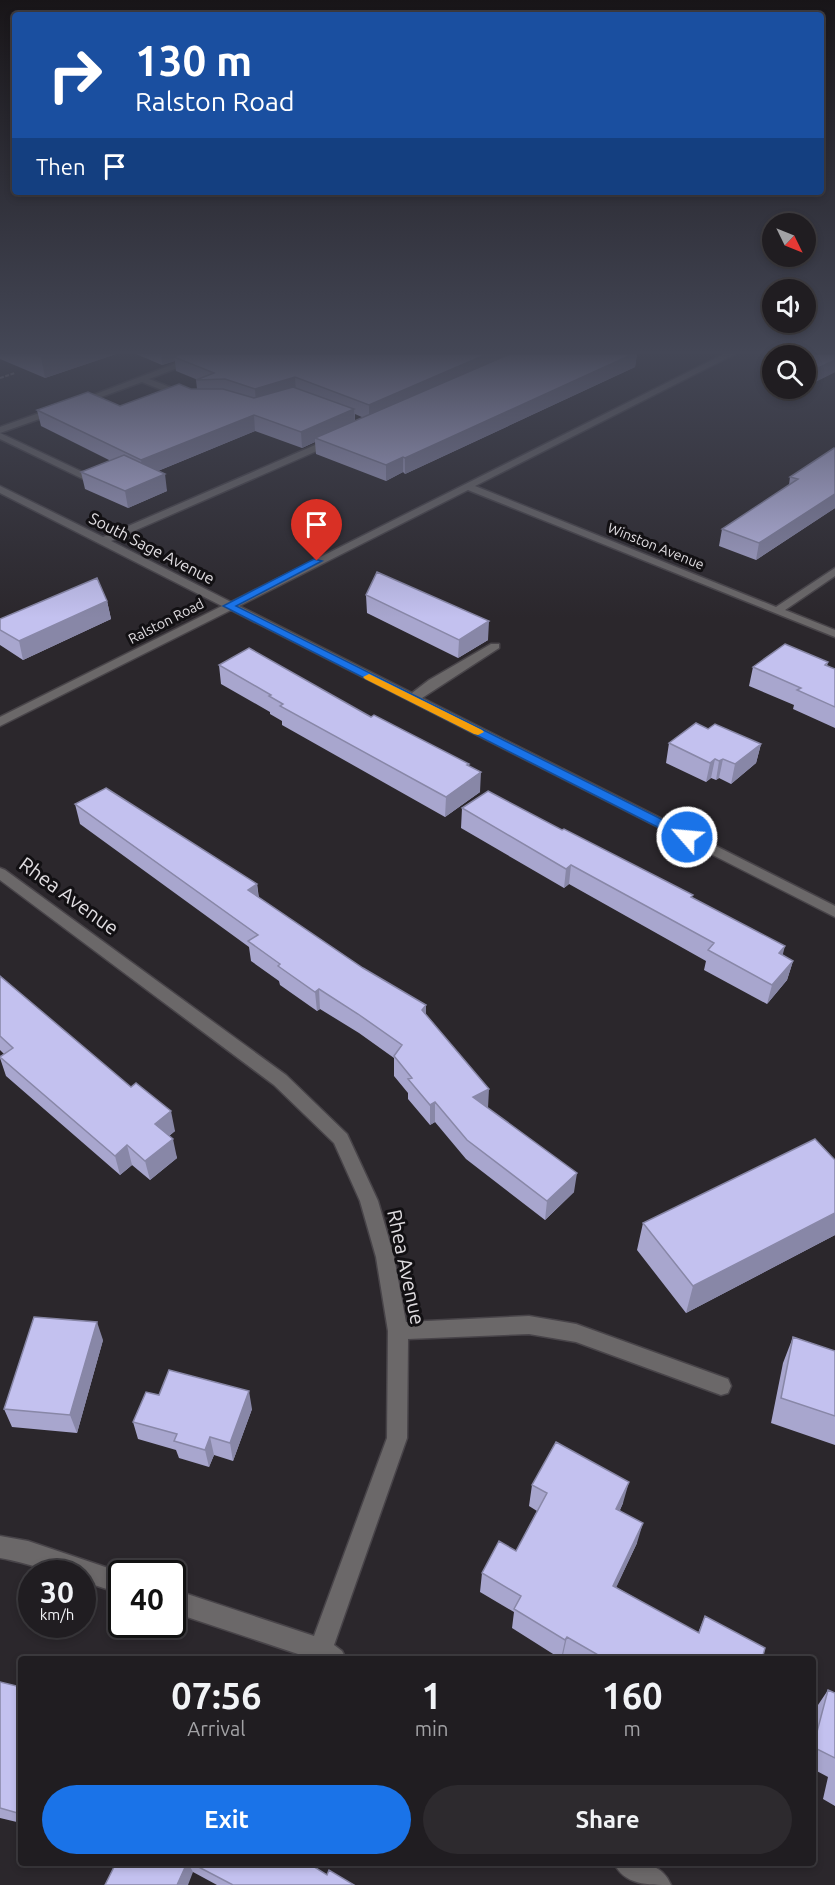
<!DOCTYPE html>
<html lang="en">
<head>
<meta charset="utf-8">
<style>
	:root { --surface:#201d21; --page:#2d2a2e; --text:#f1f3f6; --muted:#a2a2a5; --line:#3d3b3f; --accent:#1a73e8 }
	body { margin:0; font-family:Ubuntu,sans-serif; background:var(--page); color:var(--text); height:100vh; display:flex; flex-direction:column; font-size:22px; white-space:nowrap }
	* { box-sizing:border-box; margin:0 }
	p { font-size:20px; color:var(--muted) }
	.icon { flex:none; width:33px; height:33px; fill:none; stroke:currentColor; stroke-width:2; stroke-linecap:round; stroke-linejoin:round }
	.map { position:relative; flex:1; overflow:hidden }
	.panel { position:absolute; left:18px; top:1656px; width:798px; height:210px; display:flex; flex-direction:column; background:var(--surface); border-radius:6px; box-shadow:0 3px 9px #0003,0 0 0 2px var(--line) }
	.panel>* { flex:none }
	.guide { position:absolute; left:12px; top:12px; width:812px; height:183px; border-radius:6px; box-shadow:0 3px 9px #0003,0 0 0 2px var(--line); background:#1a4fa0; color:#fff; overflow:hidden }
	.needle { width:39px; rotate:133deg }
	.tools { position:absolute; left:762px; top:213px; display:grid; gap:12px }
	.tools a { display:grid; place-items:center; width:54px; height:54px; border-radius:50%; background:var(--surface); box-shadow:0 3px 9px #0003,0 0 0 2px var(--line); font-size:30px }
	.speed { position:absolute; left:18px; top:1560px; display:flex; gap:12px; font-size:30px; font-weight:700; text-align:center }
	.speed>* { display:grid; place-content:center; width:78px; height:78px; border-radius:50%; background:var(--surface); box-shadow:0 3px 9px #0003,0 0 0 2px var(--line); line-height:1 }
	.speed small { font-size:15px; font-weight:400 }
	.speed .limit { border:3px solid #111; border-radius:9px; background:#fff; color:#111 }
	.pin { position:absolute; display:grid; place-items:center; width:51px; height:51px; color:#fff; margin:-62px -26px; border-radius:50% 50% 50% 0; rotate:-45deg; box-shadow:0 0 6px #0007 }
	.pin .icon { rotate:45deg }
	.me { position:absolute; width:66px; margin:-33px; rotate:297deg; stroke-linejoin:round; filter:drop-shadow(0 0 4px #0008) }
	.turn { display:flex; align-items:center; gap:21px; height:126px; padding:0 24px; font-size:27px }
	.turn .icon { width:78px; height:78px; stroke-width:2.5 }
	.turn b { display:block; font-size:42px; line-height:51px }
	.then { display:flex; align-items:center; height:57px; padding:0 24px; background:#0003; gap:12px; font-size:22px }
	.eta { display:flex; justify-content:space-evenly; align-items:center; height:102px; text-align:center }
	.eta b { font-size:36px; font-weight:700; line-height:42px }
	.action { display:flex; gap:12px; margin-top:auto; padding:12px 24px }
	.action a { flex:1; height:69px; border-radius:36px; background:var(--accent); color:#fff; font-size:24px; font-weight:700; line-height:69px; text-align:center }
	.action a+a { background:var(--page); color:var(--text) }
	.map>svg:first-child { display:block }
</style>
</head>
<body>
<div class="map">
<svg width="835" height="1885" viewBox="0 0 835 1885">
	<rect width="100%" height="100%" fill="#2b272c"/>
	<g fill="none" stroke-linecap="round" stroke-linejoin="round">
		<defs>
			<path id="minor" d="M 200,354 L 213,354 L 149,379 L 188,394 L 188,398 L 182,398 L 142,382 L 82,404 L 75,402 Z
				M 724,354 L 735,354 L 475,486 L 776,607 L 835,568 L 835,576 L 785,610 L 835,630 L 835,637 L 468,490 L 239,606 L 412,693 L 429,680 L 491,644 L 499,644 L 499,648 L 422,698 L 835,906 L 835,917 L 231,610 L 0,726 L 0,717 L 222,606 L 0,493 L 0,486 L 103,537 L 329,439 L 335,439 L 335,443 L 111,541 L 231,602 Z
				M 56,407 L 60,410 L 59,412 L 0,433 L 0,427 Z
				M 0,433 L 89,475 L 91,477 L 83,479 L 0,439 Z
				M 0,868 L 5,870 L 286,1075 L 347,1134 L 378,1201 L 394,1257 L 406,1322 L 529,1316 L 576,1324 L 728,1379 L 731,1386 L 728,1393 L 721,1395 L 576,1342 L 529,1334 L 408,1339 L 407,1438 L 334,1645 L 342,1651 L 346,1659 L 313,1659 L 172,1612 L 172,1589 L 314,1636 L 387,1438 L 388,1331 L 376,1257 L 360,1201 L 334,1143 L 274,1085 L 0,880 Z
				M 0,1536 L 28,1541 L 126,1574 L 122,1574 L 122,1594 L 82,1581 L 82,1574 C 54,1574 28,1563 0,1558 Z
				M 614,1863 C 637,1863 661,1860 671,1885 C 648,1885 624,1885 614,1863 Z"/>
		</defs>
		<use href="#minor" stroke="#484449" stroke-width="3"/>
		<path stroke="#848185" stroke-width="2" stroke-dasharray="4 1.5" stroke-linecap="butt" d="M 0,378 L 15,373"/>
		<use href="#minor" fill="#6b6869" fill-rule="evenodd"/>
	</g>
	<path fill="#a8a6ce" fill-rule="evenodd" d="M 0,354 L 116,354 L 45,378 L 0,359 Z
		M 136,354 L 637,354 L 635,367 L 405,474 L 403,472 L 386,481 L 316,454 L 315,442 L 302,448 L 255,431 L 158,471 L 167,491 L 128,508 L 85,489 L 81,472 L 111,461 L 41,426 L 37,410 L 120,406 L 191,389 L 197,389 L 196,380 L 198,380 L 176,371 L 175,361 L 162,365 ZM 355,414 L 364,418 L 355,421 Z
		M 835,354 L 835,372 L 809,385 L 806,384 L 806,356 Z
		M 772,362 L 772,374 L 770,373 Z
		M 835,449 L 835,508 L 756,560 L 719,546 L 722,529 L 789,485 L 790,477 Z
		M 366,595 L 488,640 L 458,658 L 367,613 Z
		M 107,601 L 111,619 L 23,660 L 0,645 L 0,619 Z
		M 828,662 L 827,666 L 835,669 L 835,728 L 793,709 L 794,705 L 749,686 L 753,667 Z
		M 219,665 L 371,717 L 469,764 L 469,766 L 480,792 L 445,817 L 282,725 L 282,721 L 270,714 L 270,712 L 221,684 Z
		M 708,729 L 761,744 L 756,763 L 731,784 L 719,778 L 716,780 L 711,778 L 706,782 L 666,763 L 669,743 Z
		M 75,804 L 257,884 L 259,898 L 426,1015 L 488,1108 L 574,1192 L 545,1220 L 466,1159 L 435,1122 L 430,1125 L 408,1099 L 408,1093 L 394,1076 L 394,1058 L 359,1033 L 320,1009 L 317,1011 L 280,985 L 279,981 L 251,961 L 249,947 L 80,824 Z
		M 462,808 L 562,830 L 693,898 L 783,955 L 793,961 L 787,980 L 767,1004 L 704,970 L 706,961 L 569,884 L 564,888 L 461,828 Z
		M 0,976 L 175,1131 L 169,1136 L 177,1158 L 150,1180 L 132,1165 L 120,1175 L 6,1076 L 0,1058 L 0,1056 L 4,1054 L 0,1050 Z
		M 835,1160 L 835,1235 L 686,1313 L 637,1250 L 643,1223 Z
		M 793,1337 L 835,1351 L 835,1445 L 771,1423 L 783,1363 Z
		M 103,1340 L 77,1433 L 12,1427 L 4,1409 Z
		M 159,1395 L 252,1409 L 233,1461 L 214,1455 L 209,1467 L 179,1458 L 176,1450 L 138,1439 L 133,1422 Z
		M 532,1485 L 623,1503 L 620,1510 L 637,1543 L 616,1587 L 698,1633 L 705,1616 L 762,1659 L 569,1659 L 563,1655 L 561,1659 L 512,1628 L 514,1612 L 480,1592 L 482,1573 L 516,1551 L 537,1511 L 529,1506 Z
		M 0,1682 L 21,1687 L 21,1823 L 0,1818 Z
		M 828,1690 L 835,1693 L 835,1806 L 823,1799 L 828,1777 L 813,1769 L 813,1721 L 816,1708 Z
		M 116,1863 L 308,1863 L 327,1875 L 354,1885 L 217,1885 L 193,1872 Z"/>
	<path fill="#8887a7" d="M 49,354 L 116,354 L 45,378 L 41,357 Z
		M 161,354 L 192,354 L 174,357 L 175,361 L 162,365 Z
		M 487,354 L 518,354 L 369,420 L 369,405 Z
		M 633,354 L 637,354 L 635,367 L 405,474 L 405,458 Z
		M 835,360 L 835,372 L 809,385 L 812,371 Z
		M 295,377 L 296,392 L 256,404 L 255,389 Z
		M 354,409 L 355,425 L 315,438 L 315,442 L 302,448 L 301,432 Z
		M 254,415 L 255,431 L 143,477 L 141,460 Z
		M 403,457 L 403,472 L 386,481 L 386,465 Z
		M 165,474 L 167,491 L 128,508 L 125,491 Z
		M 835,494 L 835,508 L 756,560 L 759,543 Z
		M 107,601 L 111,619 L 23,660 L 19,641 Z
		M 489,621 L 488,640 L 458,658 L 459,640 Z
		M 761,744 L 756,763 L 731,784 L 735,764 Z
		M 715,759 L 711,778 L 706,782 L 710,763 Z
		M 723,759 L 719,778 L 716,780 L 719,761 Z
		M 469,764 L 468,782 L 481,772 L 480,792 L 445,817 L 446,797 Z
		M 571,865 L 569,884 L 564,888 L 566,869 Z
		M 257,884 L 259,904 L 248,890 Z
		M 785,946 L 780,965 L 779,953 Z
		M 793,961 L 787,980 L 767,1004 L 772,985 Z
		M 319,989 L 320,1009 L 317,1011 L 315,992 Z
		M 426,1005 L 426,1025 L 422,1010 Z
		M 489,1089 L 488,1108 L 473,1097 Z
		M 435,1102 L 435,1122 L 430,1125 L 430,1105 Z
		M 171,1111 L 175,1131 L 159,1144 L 155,1124 Z
		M 173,1139 L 177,1158 L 150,1180 L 145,1161 Z
		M 127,1145 L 132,1165 L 120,1175 L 115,1156 Z
		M 577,1173 L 574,1192 L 545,1220 L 547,1201 Z
		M 835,1213 L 835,1235 L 686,1313 L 693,1286 Z
		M 97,1322 L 103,1340 L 77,1433 L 70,1415 Z
		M 249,1391 L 252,1409 L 233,1461 L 230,1443 Z
		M 210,1437 L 214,1455 L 209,1467 L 205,1450 Z
		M 629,1482 L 623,1503 L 611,1529 L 616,1509 Z
		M 643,1523 L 637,1543 L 608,1605 L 613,1586 Z
		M 567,1637 L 563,1655 L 561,1659 L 565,1640 Z
		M 187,1863 L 188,1863 L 193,1872 L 188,1885 L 177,1885 Z"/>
	<path fill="#c3c1ef" stroke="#8887a7" stroke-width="1.5" d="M 35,354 L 49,354 L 41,357 Z
		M 180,354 L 487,354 L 369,405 L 295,377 L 255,389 L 225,379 L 196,380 L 214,373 L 174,357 Z
		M 510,354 L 633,354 L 405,458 L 403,457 L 386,465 L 315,438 Z
		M 783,354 L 835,354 L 835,360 L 812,371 L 806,369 L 806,356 L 781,356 Z
		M 179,384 L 191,389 L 223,389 L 254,398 L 293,387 L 354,409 L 301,432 L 254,415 L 141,460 L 37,410 L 88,392 L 120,406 Z
		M 834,448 L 835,449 L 835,494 L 759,543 L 722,529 L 798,479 L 790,477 Z
		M 124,455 L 165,474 L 125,491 L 81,472 Z
		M 377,572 L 489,621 L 459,640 L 366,595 Z
		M 97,578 L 107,601 L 19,641 L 0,630 L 0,619 Z
		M 785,644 L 828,662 L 825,665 L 835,669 L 835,707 L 797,690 L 801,688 L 753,667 Z
		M 249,648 L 371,717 L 374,715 L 469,764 L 467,765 L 481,772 L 446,797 L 280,706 L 283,704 L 269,696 L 271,695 L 219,665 Z
		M 696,723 L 708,729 L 715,724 L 761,744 L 735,764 L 723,759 L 719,761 L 715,759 L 710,763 L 669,743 Z
		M 106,788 L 257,884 L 248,890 L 363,968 L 426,1005 L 422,1010 L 489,1089 L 473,1097 L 577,1173 L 547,1201 L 467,1140 L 435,1102 L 430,1105 L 408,1079 L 412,1078 L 394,1056 L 402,1045 L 358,1014 L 319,989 L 315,992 L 278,966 L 280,964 L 248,941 L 258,935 L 75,804 Z
		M 488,791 L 562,830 L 564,829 L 693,895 L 691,897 L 785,946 L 779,953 L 793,961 L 772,985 L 708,950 L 714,943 L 571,865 L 566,869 L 462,808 Z
		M 0,976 L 131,1087 L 136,1083 L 171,1111 L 155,1124 L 173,1139 L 145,1161 L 127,1145 L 115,1156 L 0,1057 L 13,1048 L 0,1036 Z
		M 815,1139 L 835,1160 L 835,1213 L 693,1286 L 643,1223 Z
		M 34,1317 L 97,1322 L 70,1415 L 4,1409 Z
		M 793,1337 L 835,1351 L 835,1416 L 781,1398 Z
		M 169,1370 L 249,1391 L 230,1443 L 210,1437 L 205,1450 L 174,1441 L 177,1434 L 133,1422 L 146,1392 L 159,1395 Z
		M 556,1442 L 629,1482 L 616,1509 L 643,1523 L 613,1586 L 699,1633 L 705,1616 L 765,1648 L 762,1659 L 605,1659 L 567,1637 L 565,1640 L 514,1609 L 521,1596 L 482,1573 L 499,1541 L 516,1551 L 547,1493 L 532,1485 Z
		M 0,1682 L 21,1687 L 21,1814 L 0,1808 Z
		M 828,1690 L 835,1693 L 835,1758 L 813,1747 Z
		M 116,1863 L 187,1863 L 177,1885 L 105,1885 Z
		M 191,1863 L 308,1863 L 327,1875 L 329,1870 L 354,1885 L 233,1885 Z"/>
	<linearGradient id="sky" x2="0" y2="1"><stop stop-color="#181518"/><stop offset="0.57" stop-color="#444756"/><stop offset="1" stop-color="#444756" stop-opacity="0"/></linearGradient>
	<rect width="835" height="618" fill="url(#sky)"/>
	<path fill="#1a73e8" stroke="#114b97" stroke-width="1.5" d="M 314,559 L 322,561 L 236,606 L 691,834 L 693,837 L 691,840 L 683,840 L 223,606 Z"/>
	<path fill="#f59e0b" d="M 369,674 L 482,730 L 484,732 L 478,735 L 474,734 L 365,679 L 363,677 Z"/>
	<g text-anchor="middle" stroke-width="6" stroke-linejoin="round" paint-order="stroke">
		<g font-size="14" fill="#e0dde1" stroke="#121013">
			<text transform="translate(656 546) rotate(22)" y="5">Winston Avenue</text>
			<text transform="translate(166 621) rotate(-27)" y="5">Ralston Road</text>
		</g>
		<g font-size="16" fill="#e0dde1" stroke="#121013">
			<text transform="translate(152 548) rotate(27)" y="6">South Sage Avenue</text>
		</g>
		<g font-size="20" fill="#e0dde1" stroke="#121013">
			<text transform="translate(69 896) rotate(36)" y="7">Rhea Avenue</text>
			<text transform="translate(406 1267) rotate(78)" y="7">Rhea Avenue</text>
		</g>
	</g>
</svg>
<div class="tools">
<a><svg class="needle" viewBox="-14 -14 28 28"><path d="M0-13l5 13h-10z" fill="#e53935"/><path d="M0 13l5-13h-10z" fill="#a2a2a5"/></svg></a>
<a><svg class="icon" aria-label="sound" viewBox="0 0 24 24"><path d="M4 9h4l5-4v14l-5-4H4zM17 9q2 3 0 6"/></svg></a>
<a><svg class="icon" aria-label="search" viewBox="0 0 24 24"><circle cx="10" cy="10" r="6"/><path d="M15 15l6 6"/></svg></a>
</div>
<div class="speed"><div>30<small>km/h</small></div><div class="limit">40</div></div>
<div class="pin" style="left:317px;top:561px;background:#d93025"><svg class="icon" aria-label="arrive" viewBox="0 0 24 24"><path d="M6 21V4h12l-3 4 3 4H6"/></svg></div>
<svg class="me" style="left:687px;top:837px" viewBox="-20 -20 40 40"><circle r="17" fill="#1a73e8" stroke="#fff" stroke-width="3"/><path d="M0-11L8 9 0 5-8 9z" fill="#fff"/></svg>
<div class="guide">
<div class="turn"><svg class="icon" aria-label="right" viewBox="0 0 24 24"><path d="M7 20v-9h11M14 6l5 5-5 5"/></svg><div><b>130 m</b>Ralston Road</div></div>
<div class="then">Then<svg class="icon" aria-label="arrive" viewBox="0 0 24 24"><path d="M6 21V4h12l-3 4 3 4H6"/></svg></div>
</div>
<section class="panel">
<div class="eta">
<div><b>07:56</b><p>Arrival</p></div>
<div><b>1</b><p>min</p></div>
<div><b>160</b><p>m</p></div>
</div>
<div class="action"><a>Exit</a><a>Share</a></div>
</section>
</div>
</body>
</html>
